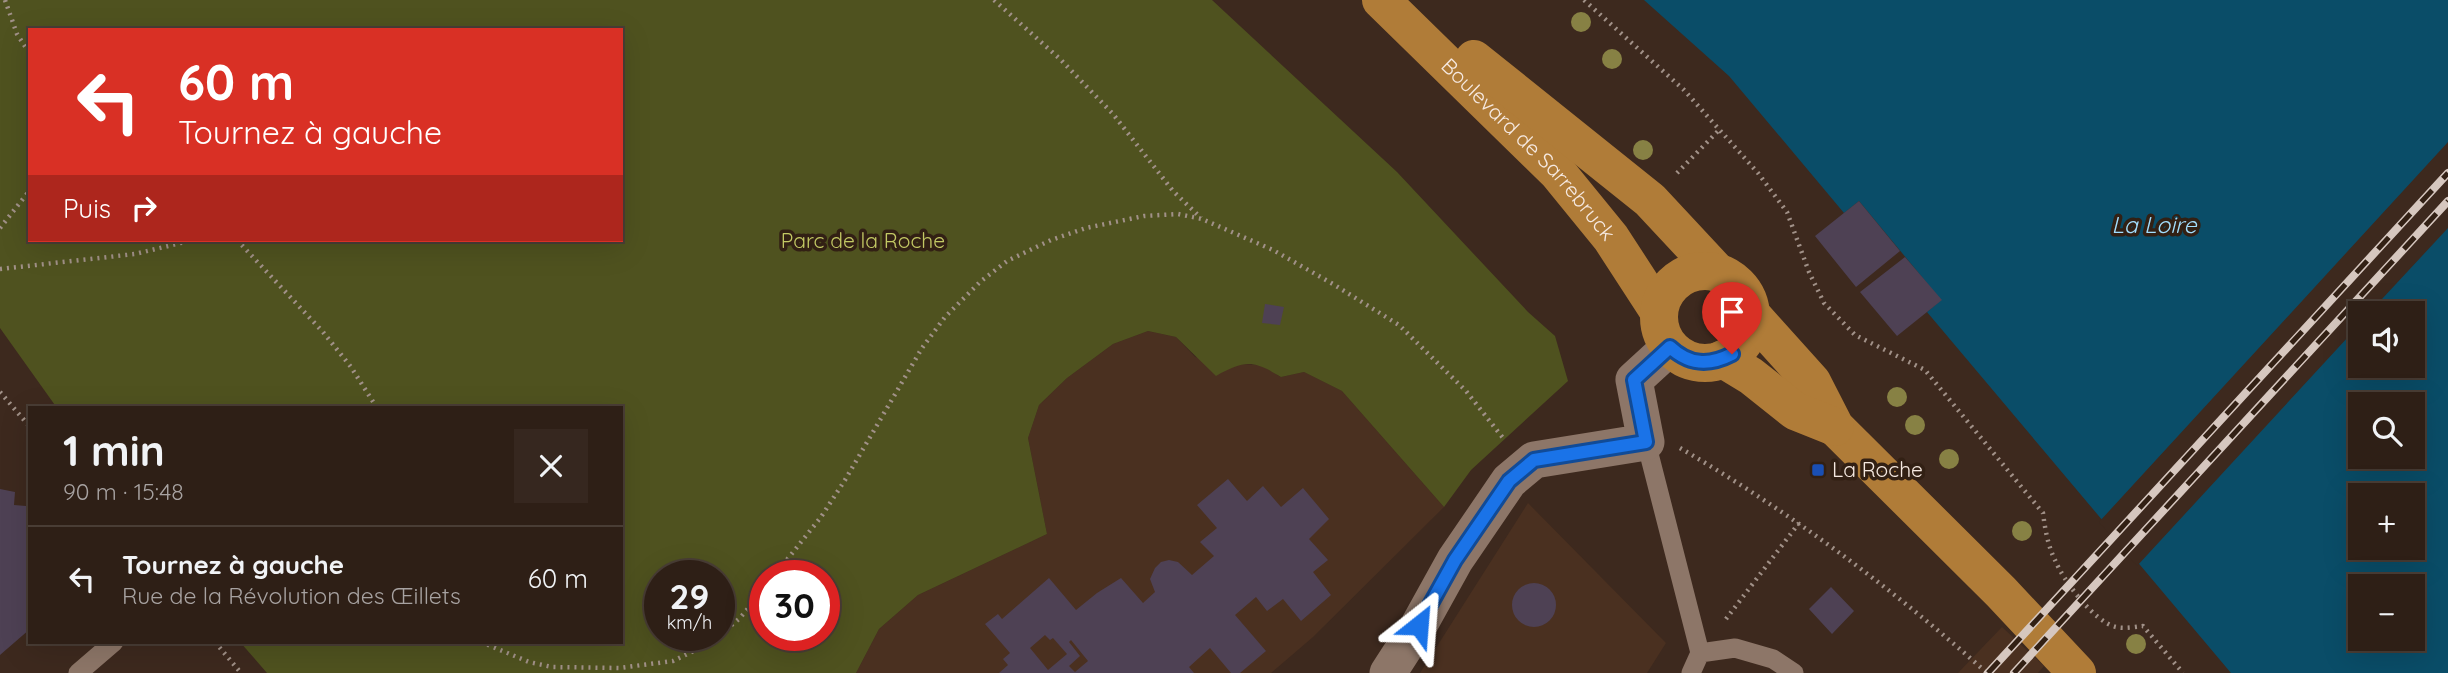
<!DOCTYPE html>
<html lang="fr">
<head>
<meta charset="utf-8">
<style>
	:root { --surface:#2e1f16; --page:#36271f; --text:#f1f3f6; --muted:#a7a2a1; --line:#493d35 }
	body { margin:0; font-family:Quicksand,sans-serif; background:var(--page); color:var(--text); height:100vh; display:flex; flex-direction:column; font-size:26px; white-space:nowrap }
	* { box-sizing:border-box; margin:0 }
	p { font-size:23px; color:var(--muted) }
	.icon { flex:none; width:38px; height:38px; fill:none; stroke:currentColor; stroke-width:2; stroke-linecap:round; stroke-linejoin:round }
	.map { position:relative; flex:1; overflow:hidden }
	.sheet { position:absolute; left:28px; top:406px; width:595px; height:238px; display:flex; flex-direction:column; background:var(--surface); border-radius:0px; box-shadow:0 7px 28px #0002,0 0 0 2px var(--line) }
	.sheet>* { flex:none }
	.hud { position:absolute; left:28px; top:28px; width:595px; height:214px; border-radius:0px; box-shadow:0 7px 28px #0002,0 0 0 2px var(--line); background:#d93025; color:#fff; overflow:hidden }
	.tools { position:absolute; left:2348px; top:301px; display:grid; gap:14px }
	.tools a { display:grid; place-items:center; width:77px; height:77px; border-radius:0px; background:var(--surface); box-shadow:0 7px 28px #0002,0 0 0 2px var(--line); font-size:35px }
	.speed { position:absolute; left:644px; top:560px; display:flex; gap:14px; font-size:35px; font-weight:700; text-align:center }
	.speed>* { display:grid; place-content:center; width:91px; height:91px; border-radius:50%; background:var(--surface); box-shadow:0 7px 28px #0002,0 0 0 2px var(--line); line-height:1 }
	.speed small { font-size:18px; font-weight:400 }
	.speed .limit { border:10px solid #d22; background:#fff; color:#111 }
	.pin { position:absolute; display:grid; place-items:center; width:60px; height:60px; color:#fff; margin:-72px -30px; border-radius:50% 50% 50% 0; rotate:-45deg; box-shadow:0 0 7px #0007 }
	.pin .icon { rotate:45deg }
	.me { position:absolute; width:77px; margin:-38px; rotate:28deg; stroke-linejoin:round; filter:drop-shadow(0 0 5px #0008) }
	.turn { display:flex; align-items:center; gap:24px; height:147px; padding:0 35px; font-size:32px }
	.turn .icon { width:91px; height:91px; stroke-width:2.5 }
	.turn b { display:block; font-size:49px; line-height:60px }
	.then { display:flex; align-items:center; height:66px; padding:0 35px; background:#0003; gap:14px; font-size:26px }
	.round { display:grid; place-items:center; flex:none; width:74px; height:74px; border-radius:0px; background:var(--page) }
	.summary { display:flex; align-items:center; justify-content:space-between; height:119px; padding:0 35px }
	h1 { font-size:42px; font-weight:700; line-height:52px }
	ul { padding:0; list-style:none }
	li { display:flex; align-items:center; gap:21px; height:105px; padding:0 35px; border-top:2px solid var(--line) }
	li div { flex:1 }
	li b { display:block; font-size:26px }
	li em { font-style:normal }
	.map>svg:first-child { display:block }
</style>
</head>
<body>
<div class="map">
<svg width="2448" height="673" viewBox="0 0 2448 673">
	<rect width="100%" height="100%" fill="#3d291e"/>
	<path fill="#4a3020" d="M 1148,331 L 1176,337 L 1195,357 L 1236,364 L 1261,365 L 1281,377 L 1304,372 L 1342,391 L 1444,507 L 1313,637 L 1271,673 L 856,673 L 879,629 L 918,595 L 1047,534 L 1028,438 L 1039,405 L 1067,378 L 1113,344 Z
		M 1528,503 L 1666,643 L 1647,673 L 1420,673 Z
		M 2002,627 L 2044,666 L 2038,673 L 1958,673 Z"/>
	<path fill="#4f521f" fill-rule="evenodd" d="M 0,0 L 1212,0 L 1397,172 L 1528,312 L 1555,336 L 1568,381 L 1471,470 L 1444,507 L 1342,391 L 1304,372 L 1281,377 C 1253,360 1245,360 1216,376 L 1176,337 L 1148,331 L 1113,344 L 1067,378 L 1039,405 L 1028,438 L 1047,534 L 918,595 L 879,629 L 856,673 L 267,673 L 240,642 L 621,642 L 621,408 L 57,408 L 0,328 ZM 30,30 L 621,30 L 621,240 L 30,240 ZM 660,576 L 719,576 L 719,635 L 660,635 ZM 765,576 L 824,576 L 824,635 L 765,635 Z"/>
	<path fill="#0a4d68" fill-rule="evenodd" d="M 1644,0 L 2448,0 L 2448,673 L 2231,673 L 1927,312 L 1941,300 L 1859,201 L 1844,213 L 1729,76 ZM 2361,313 L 2413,313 L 2413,366 L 2361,366 ZM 2361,404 L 2413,404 L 2413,457 L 2361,457 ZM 2361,495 L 2413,495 L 2413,548 L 2361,548 ZM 2361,586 L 2413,586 L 2413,639 L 2361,639 Z"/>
	<path fill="#3d291e" d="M 2448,142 L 2448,228 L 2369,313 L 2361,313 L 2361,323 L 2137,566 L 2099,522 Z"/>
	<path fill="#4e4154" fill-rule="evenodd" d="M 1859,201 L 1900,251 L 1856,287 L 1815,236 Z
		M 1905,257 L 1942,300 L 1897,336 L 1860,292 Z
		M 1265,304 L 1284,307 L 1280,325 L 1262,323 Z
		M 1228,479 L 1247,501 L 1263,486 L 1281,507 L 1303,488 L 1329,519 L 1309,539 L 1328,560 L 1313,572 L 1331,595 L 1301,621 L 1283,599 L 1267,611 L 1256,597 L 1235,615 L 1266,651 L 1240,673 L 1231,673 L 1210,648 L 1189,667 L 1194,673 L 999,673 L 1008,665 L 1003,659 L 1010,653 L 985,624 L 998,614 L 1002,619 L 1049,578 L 1076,610 L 1097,593 L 1121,578 L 1143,603 L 1155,592 L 1150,579 L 1155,568 L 1161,562 L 1169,560 L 1178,562 L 1192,575 L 1214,556 L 1200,542 L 1217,528 L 1197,505 ZM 1045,635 L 1050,640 L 1053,638 L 1067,654 L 1048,670 L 1030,648 ZM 1071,640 L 1088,661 L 1075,672 L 1069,666 L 1080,656 L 1069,642 Z
		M 0,489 L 15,492 L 14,505 L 26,506 L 30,511 L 30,629 L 0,655 Z
		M1512 605a22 22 0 1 1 44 0a22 22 0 1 1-44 0Z
		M 1831,587 L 1854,611 L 1832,634 L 1809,609 Z"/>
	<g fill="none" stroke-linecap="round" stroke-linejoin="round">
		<path stroke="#a19188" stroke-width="4.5" stroke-dasharray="2 5" stroke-linecap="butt" d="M 5,0 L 17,34 L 30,54
			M 994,0 L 1060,59 L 1113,114 L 1173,191 L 1201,218
			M 1584,0 L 1684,90 L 1758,173 L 1787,212 L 1809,272 L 1824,303 L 1855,335 L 1925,370 L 2043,513 C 2045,529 2048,546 2055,560 C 2063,580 2094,622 2116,627 C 2124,629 2135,627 2143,626 L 2183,673
			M 1677,173 L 1720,129
			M 0,228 L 30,190
			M 237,240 L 323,332 L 351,367 L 377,408
			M 0,269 L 135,254 L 193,240
			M 0,392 L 30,427
			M 1680,448 C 1790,512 1892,588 1987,673
			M 774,576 L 821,517 L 845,480 L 922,348 L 945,317 L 980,282 L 1007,261 L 1051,240 L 1086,228 L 1144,216 L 1178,214 L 1202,219 L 1273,250 L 1333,284 L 1399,325 L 1466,391 L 1503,438
			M 1726,619 L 1799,523
			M 215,642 L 241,673
			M 481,642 L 529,662 L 552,667 L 619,668 L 673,661 L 710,643 L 740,618 L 765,588"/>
		<path stroke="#8d7668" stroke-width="19" d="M 1646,442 L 1700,653
			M 1700,653 L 1735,648 L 1773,659 L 1794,673
			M 78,673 L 114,642
			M 1691,673 L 1700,653"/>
		<path stroke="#8d7668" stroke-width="37" d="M 1388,673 L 1419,625 L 1455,560 L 1509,481 L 1534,460 L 1646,442 L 1634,380 L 1670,347"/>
		<g stroke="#b07c38" stroke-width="38">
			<path id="s1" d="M 1381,0 L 1558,173 L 1611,238 L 1659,312"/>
			<path d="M 1474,59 L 1650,200 L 1719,274"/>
			<circle cx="1705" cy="317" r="46"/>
			<path d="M 1750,313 L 1812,382 L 1835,427 L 2001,592 L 2077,673"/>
			<path d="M 1723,359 L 1751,376 L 1795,411 L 1835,427"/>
		</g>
		<defs>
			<path id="rail" d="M 1988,673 L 2448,173
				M 2014,673 L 2448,201"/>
		</defs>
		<use href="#rail" stroke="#d6c7bf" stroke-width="8"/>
		<use href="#rail" stroke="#322014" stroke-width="5" stroke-dasharray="16" stroke-linecap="butt"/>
	</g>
	<g fill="#878144">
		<circle cx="1581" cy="22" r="10"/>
		<circle cx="1612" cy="59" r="10"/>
		<circle cx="1643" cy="150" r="10"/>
		<circle cx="1897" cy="397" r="10"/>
		<circle cx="1915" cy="425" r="10"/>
		<circle cx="1949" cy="459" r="10"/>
		<circle cx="2022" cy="531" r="10"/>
		<circle cx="2136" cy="644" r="10"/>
	</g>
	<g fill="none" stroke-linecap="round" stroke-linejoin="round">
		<defs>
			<path id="route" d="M 1419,625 L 1455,560 L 1509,481 L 1534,460 L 1646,442 L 1634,380 L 1670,347 C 1689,365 1709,366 1732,354"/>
		</defs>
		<use href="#route" stroke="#114b97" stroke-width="18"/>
		<use href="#route" stroke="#1a73e8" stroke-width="12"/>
	</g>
	<rect fill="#1a4fb4" stroke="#322014" stroke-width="2.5" x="1811" y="463" width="14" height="14" rx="3.5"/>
	<g text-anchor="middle" stroke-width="7" stroke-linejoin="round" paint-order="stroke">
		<g font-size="21" fill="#f6e9e1" stroke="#322014">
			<text dy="7" stroke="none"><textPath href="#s1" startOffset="210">Boulevard de Sarrebruck</textPath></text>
		</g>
		<g font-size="21" fill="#c3c964" stroke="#322014">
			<text x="863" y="248">Parc de la Roche</text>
		</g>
		<g font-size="21" fill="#f6e9e1" stroke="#322014" text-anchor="start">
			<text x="1832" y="477">La Roche</text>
		</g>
		<g font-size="23" font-style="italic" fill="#a2defe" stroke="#322014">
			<text x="2154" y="233">La Loire</text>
		</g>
	</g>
</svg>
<div class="tools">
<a><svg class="icon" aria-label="sound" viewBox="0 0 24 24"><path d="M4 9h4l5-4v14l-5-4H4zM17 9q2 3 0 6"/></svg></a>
<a><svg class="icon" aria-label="search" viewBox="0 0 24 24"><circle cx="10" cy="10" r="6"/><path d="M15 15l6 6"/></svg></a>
<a>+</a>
<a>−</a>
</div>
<div class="speed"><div>29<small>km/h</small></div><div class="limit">30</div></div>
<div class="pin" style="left:1732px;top:354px;background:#d93025"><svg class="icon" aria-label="arrive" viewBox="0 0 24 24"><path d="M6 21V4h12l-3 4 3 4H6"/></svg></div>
<svg class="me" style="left:1419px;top:625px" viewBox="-20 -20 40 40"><path d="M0-17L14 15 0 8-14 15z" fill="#1a73e8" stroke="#fff" stroke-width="4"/></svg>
<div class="hud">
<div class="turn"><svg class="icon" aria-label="left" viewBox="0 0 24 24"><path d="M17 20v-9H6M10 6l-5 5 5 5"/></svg><div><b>60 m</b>Tournez à gauche</div></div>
<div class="then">Puis<svg class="icon" aria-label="right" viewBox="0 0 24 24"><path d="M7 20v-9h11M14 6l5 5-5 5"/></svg></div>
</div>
<section class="sheet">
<div class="summary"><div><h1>1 min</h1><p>90 m · 15:48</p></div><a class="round"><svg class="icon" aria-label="close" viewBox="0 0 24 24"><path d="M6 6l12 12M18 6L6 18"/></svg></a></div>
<ul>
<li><svg class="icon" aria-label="left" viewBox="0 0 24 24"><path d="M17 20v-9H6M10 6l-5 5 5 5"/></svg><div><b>Tournez à gauche</b><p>Rue de la Révolution des Œillets</p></div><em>60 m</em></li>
</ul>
</section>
</div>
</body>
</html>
